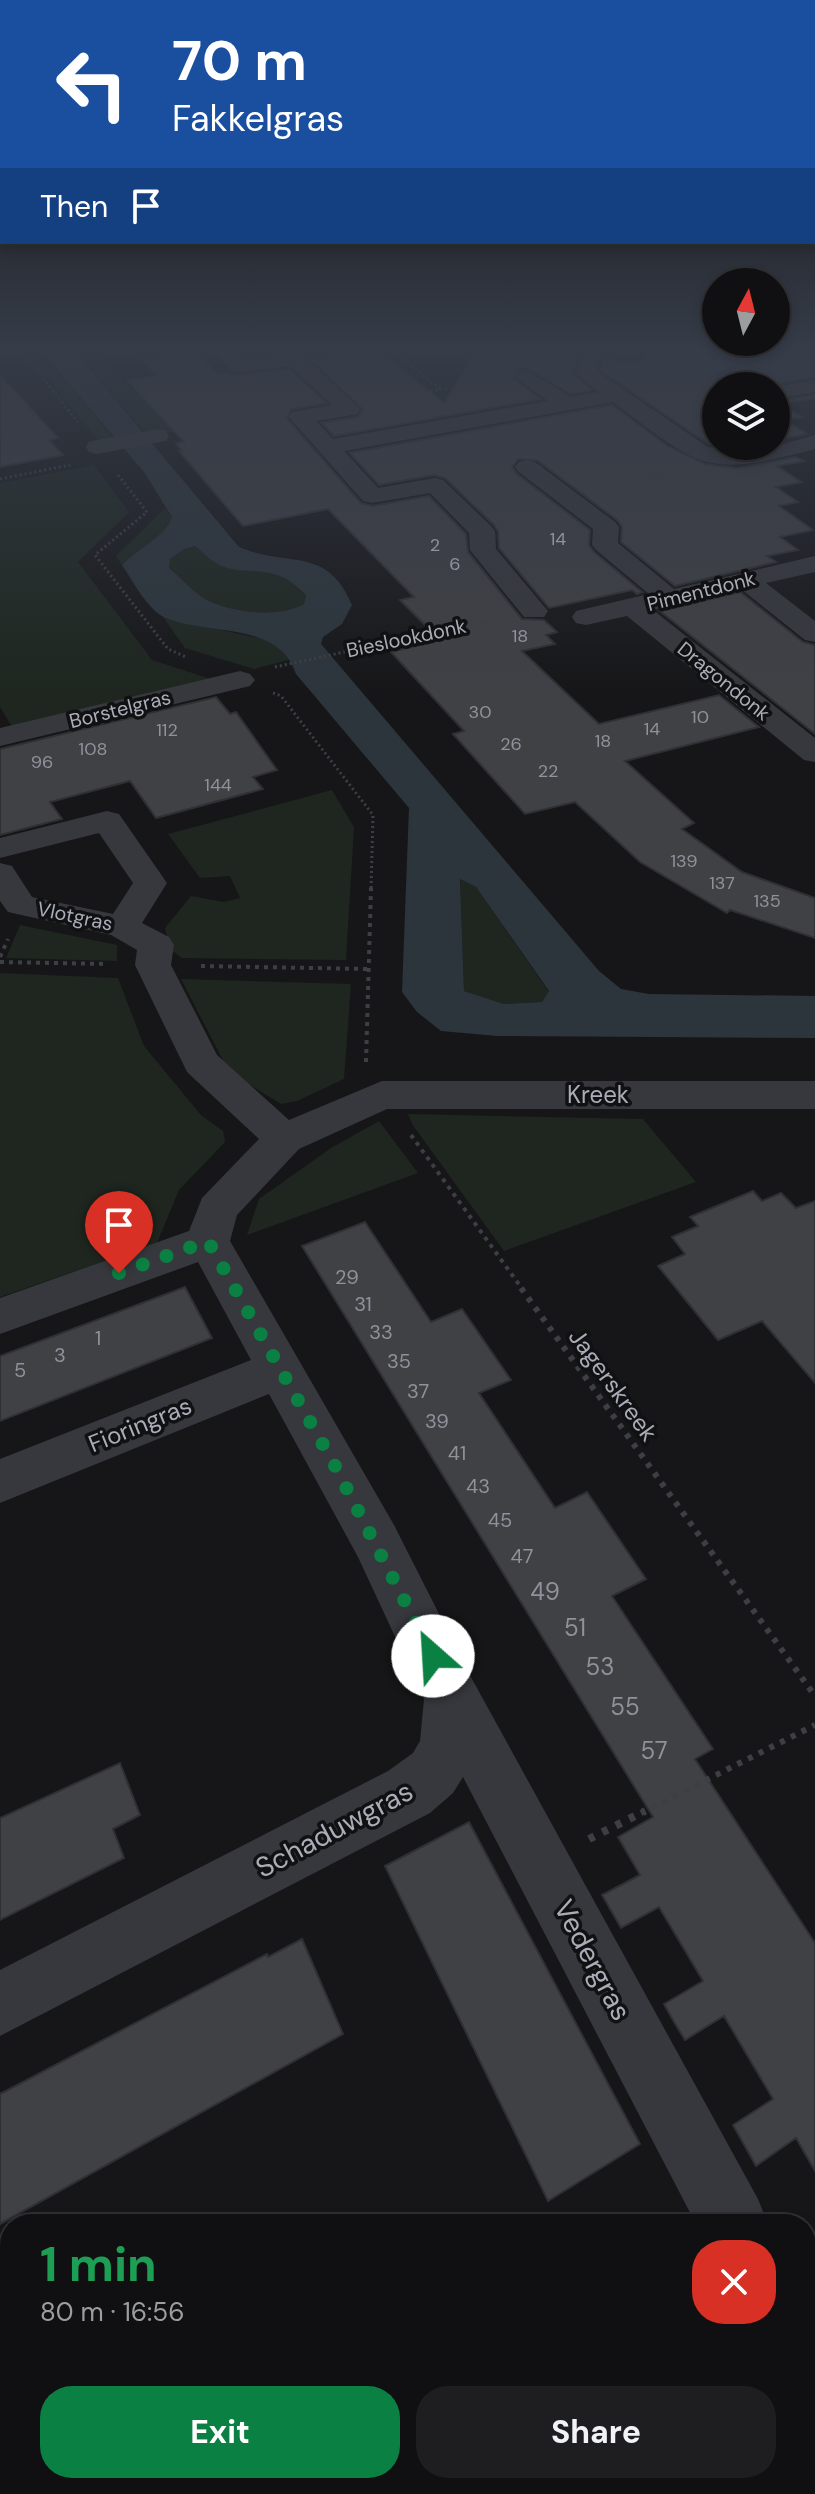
<!DOCTYPE html>
<html lang="en">
<head>
<meta charset="utf-8">
<style>
	:root { --surface:#101012; --page:#1e1e20; --text:#f1f3f6; --muted:#9c9d9f; --line:#303032; --accent:#0b8043 }
	body { margin:0; font-family:"DM Sans",sans-serif; background:var(--page); color:var(--text); height:100vh; display:flex; flex-direction:column; font-size:30px; white-space:nowrap }
	* { box-sizing:border-box; margin:0 }
	p { font-size:26px; color:var(--muted) }
	.icon { flex:none; width:44px; height:44px; fill:none; stroke:currentColor; stroke-width:2; stroke-linecap:round; stroke-linejoin:round }
	.map { position:relative; flex:1; overflow:hidden }
	.side { position:absolute; left:0px; top:2214px; width:816px; height:280px; display:flex; flex-direction:column; background:var(--surface); border-radius:32px 32px 0 0; box-shadow:0 4px 12px #0003,0 0 0 2px var(--line) }
	.side>* { flex:none }
	.guide { position:absolute; left:0px; top:0px; width:816px; height:244px; box-shadow:0 4px 12px #0003,0 0 0 2px var(--line); background:#1a4fa0; color:#fff; overflow:hidden }
	.needle { width:52px; rotate:7deg }
	.controls { position:absolute; left:702px; top:268px; display:grid; gap:16px }
	.controls a { display:grid; place-items:center; width:88px; height:88px; border-radius:50%; background:var(--surface); box-shadow:0 4px 12px #0003,0 0 0 2px var(--line); font-size:40px }
	.pin { position:absolute; display:grid; place-items:center; width:68px; height:68px; color:#fff; margin:-82px -34px; border-radius:50% 50% 50% 0; rotate:-45deg; box-shadow:0 0 8px #0007 }
	.pin .icon { rotate:45deg }
	.me { position:absolute; width:88px; margin:-44px; rotate:334deg; stroke-linejoin:round; filter:drop-shadow(0 0 6px #0008) }
	.turn { display:flex; align-items:center; gap:28px; height:168px; padding:0 40px; font-size:36px }
	.turn .icon { width:104px; height:104px; stroke-width:2.5 }
	.turn b { display:block; font-size:56px; line-height:68px }
	.then { display:flex; align-items:center; height:76px; padding:0 40px; background:#0003; gap:16px; font-size:30px }
	.round { display:grid; place-items:center; flex:none; width:84px; height:84px; border-radius:32px; background:var(--page) }
	.head { display:flex; align-items:center; justify-content:space-between; height:136px; padding:0 40px }
	h1 { font-size:48px; font-weight:700; line-height:60px; color:#1e9e55 }
	.cta { display:flex; gap:16px; margin-top:auto; padding:16px 40px }
	.cta a { flex:1; height:92px; border-radius:32px; background:var(--accent); color:#fff; font-size:32px; font-weight:700; line-height:92px; text-align:center }
	.cta a+a { background:var(--page); color:var(--text) }
	.map>svg:first-child { display:block }
</style>
</head>
<body>
<div class="map">
<svg width="815" height="2494" viewBox="0 0 815 2494">
	<rect width="100%" height="100%" fill="#161618"/>
	<path fill="#1e261f" d="M 24,347 L 38,347 L 115,441 L 101,444 Z
		M 71,347 L 93,347 L 136,395 L 142,394 L 227,424 L 148,436 Z
		M 94,465 L 129,512 L 78,562 L 152,660 L 214,680 L 12,727 L 0,707 L 0,483 Z
		M 165,508 L 172,517 C 167,535 136,550 122,565 L 116,556 Z
		M 195,546 L 201,551 L 275,573 L 294,581 L 306,594 L 304,604 C 279,618 233,613 207,600 C 193,593 180,578 168,568 L 170,559 L 184,549 Z
		M 163,617 L 275,642 L 292,659 L 254,669 L 185,648 Z
		M 332,790 L 354,827 L 346,960 L 182,958 L 170,949 L 165,928 L 191,896 L 224,902 L 240,898 L 230,876 L 200,878 L 168,834 Z
		M 460,879 L 476,887 L 549,992 L 542,1002 L 504,1004 L 464,991 Z
		M 20,925 L 117,945 L 117,961 L 6,958 Z
		M 0,973 L 118,978 L 144,1046 L 201,1115 L 223,1131 L 225,1142 L 179,1190 L 157,1243 L 0,1297 Z
		M 181,979 L 351,984 L 344,1079 L 297,1101 L 281,1104 L 229,1072 Z
		M 408,1114 L 643,1119 L 696,1182 L 504,1251 L 412,1124 Z
		M 379,1121 L 418,1173 L 247,1235 L 259,1199 L 331,1148 Z"/>
	<path fill="#2c353c" fill-rule="evenodd" d="M 38,347 L 71,347 L 239,547 C 288,568 327,545 352,605 L 342,624 L 323,637 L 321,644 L 599,971 L 621,989 L 649,994 L 815,996 L 815,1038 L 497,1036 L 441,1031 L 417,1012 L 402,992 L 409,808 L 296,674 C 279,621 209,636 166,618 C 148,611 133,581 122,565 C 136,550 167,535 172,517 L 144,472 ZM 195,546 C 202,551 208,559 216,563 C 248,581 270,557 306,595 L 304,604 C 279,618 233,613 207,600 C 194,593 181,578 169,568 L 170,559 L 184,549 ZM 460,879 L 476,887 L 549,991 L 542,1002 L 504,1004 L 464,991 Z"/>
	<path fill="#404145" stroke="#303034" stroke-width="2" d="M 479,347 L 554,352 L 553,355 L 578,357 L 572,374 L 591,390 L 572,394 L 525,367 L 517,370 L 513,378 L 540,399 L 334,436 L 322,423 L 358,417 L 363,409 L 312,360 L 376,349 L 444,403 Z
		M 651,347 L 717,347 L 815,355 L 815,377 L 758,386 L 730,368 L 717,374 L 716,379 L 724,386 L 716,386 L 716,445 L 709,444 L 600,370 L 604,360 L 643,363 Z
		M 194,351 L 218,374 L 228,373 L 238,376 L 289,369 L 326,403 L 291,409 L 287,419 L 361,503 L 372,506 L 429,496 L 466,534 L 468,552 L 522,619 L 544,620 L 557,632 L 546,635 L 555,644 L 522,651 L 599,724 L 719,695 L 759,727 L 625,761 L 694,823 L 682,829 L 742,872 L 815,898 L 815,938 L 730,910 L 727,913 L 640,862 L 575,802 L 525,814 L 453,734 L 464,731 L 391,652 L 440,640 L 400,600 L 414,597 L 328,509 L 243,526 L 179,451 L 182,451 L 176,443 L 184,442 L 127,380 L 157,376 L 142,360 Z
		M 0,375 L 58,438 L 49,440 L 63,455 L 0,467 Z
		M 815,395 L 815,398 L 780,404 L 802,417 L 785,420 L 807,434 L 776,440 L 776,402 Z
		M 612,405 L 669,447 L 705,464 L 737,468 L 796,457 L 804,461 L 777,466 L 801,482 L 776,487 L 798,502 L 779,506 L 813,530 L 780,537 L 798,550 L 767,556 L 776,562 L 675,586 L 621,542 L 622,527 L 617,520 L 537,460 L 518,459 L 512,467 L 517,474 L 590,530 L 589,545 L 594,552 L 642,592 L 637,594 L 632,590 L 549,608 L 499,548 L 498,531 L 493,524 L 445,478 L 434,475 L 379,485 L 350,453 Z
		M 740,592 L 803,642 L 815,645 L 815,734 L 660,611 Z
		M 216,697 L 230,714 L 236,712 L 277,770 L 253,777 L 263,789 L 156,818 L 130,781 L 50,802 L 62,819 L 0,835 L 0,749 Z
		M 753,1191 L 762,1201 L 781,1193 L 796,1208 L 815,1201 L 815,1383 L 762,1321 L 718,1340 L 658,1266 L 685,1254 L 672,1237 L 698,1226 L 690,1217 Z
		M 365,1222 L 431,1322 L 462,1309 L 511,1380 L 479,1393 L 555,1508 L 587,1492 L 646,1579 L 612,1596 L 713,1749 L 695,1759 L 815,1943 L 815,2171 L 796,2138 L 756,2166 L 733,2125 L 773,2099 L 724,2016 L 685,2040 L 674,2022 L 664,2004 L 703,1981 L 659,1907 L 621,1928 L 602,1895 L 640,1875 L 618,1837 L 653,1817 L 302,1246 Z
		M 185,1287 L 212,1338 L 0,1421 L 0,1356 Z
		M 120,1763 L 140,1815 L 113,1829 L 124,1858 L 0,1920 L 0,1818 Z
		M 469,1822 L 640,2144 L 548,2201 L 385,1866 Z
		M 302,1939 L 343,2034 L 0,2224 L 0,2094 L 267,1954 L 268,1957 Z"/>
	<g fill="none" stroke-linecap="round" stroke-linejoin="round">
		<path stroke="#3d3f44" stroke-width="3" stroke-dasharray="2 3" stroke-linecap="butt" d="M 18,347 L 78,422
			M 388,347 L 440,389
			M 758,347 L 815,351
			M 381,399 L 450,388
			M 191,432 L 264,422
			M 118,475 L 147,512 L 95,555 L 168,649 L 186,657
			M 0,479 L 70,465
			M 609,486 L 666,474
			M 275,667 L 492,620
			M 273,693 L 281,696 L 373,815 L 371,890"/>
		<path stroke="#3d3f44" stroke-width="4" stroke-dasharray="4 5" stroke-linecap="butt" d="M 0,957 L 8,939
			M 0,962 L 107,964
			M 201,966 L 367,969
			M 366,1062 L 371,888
			M 411,1135 L 523,1290"/>
		<path stroke="#3d3f44" stroke-width="6" stroke-dasharray="5 7" stroke-linecap="butt" d="M 521,1288 L 815,1696
			M 641,1813 L 815,1725"/>
		<path stroke="#3d3f44" stroke-width="8" stroke-dasharray="6 9" stroke-linecap="butt" d="M 589,1839 L 645,1811"/>
		<path fill="#37383d" fill-rule="evenodd" d="M 209,347 L 230,347 L 243,360 L 279,355 L 272,347 L 294,347 L 360,409 L 357,414 L 316,421 L 333,439 L 548,401 L 519,380 L 515,376 L 519,372 L 526,370 L 571,397 L 598,392 L 575,373 L 586,347 L 606,347 L 596,371 L 708,447 L 743,450 L 776,446 L 815,435 L 815,449 C 777,458 729,475 691,456 C 664,443 638,420 613,402 L 344,451 L 378,488 L 435,478 L 443,480 L 491,526 L 495,531 L 496,549 L 548,611 L 544,617 L 524,617 L 470,550 L 469,533 L 430,493 L 372,503 L 363,501 L 289,417 L 292,412 L 332,405 L 290,366 L 238,373 L 231,371 Z
			M 729,371 L 755,386 L 729,386 L 718,377 Z
			M 815,380 L 815,392 L 776,399 L 776,387 Z
			M 158,429 L 166,431 L 169,436 L 166,441 L 97,454 L 89,452 L 86,447 L 89,442 L 97,440 Z
			M 527,460 L 535,462 L 615,522 L 619,527 L 618,543 L 674,589 L 815,556 L 815,572 L 766,583 L 815,621 L 815,642 L 805,640 L 741,589 L 653,610 L 815,738 L 815,762 L 804,760 L 627,616 L 586,625 L 576,623 L 572,617 L 576,611 L 649,594 L 596,550 L 592,545 L 593,529 L 519,472 L 515,467 L 519,462 Z
			M 240,671 L 250,674 L 255,680 L 250,686 L 0,746 L 0,728 Z
			M 107,811 L 119,814 L 167,883 L 142,923 L 169,937 L 174,945 L 171,965 L 217,1055 L 289,1120 L 382,1081 L 815,1081 L 815,1109 L 387,1109 L 299,1149 L 237,1215 L 230,1241 L 394,1525 L 472,1679 L 758,2199 L 768,2224 L 696,2224 L 463,1777 L 453,1793 L 430,1813 L 0,2036 L 0,1970 L 388,1771 L 413,1753 L 420,1741 L 424,1699 L 358,1557 L 269,1394 L 0,1503 L 0,1459 L 251,1360 L 198,1262 L 0,1334 L 0,1298 L 189,1231 L 202,1198 L 259,1139 L 187,1072 L 135,965 L 137,950 L 111,935 L 8,912 L 0,901 L 0,863 L 12,866 L 32,897 L 113,914 L 133,883 L 99,833 L 0,858 L 0,838 Z
			M 806,2323 L 815,2327 L 815,2414 L 806,2410 Z
			M 595,2484 L 681,2484 L 677,2494 L 591,2494 Z"/>
	</g>
	<linearGradient id="sky" x2="0" y2="1"><stop stop-color="#0c0c0d"/><stop offset="0.5" stop-color="#363c48"/><stop offset="1" stop-color="#363c48" stop-opacity="0"/></linearGradient>
	<rect width="815" height="696" fill="url(#sky)"/>
	<g fill="none" stroke-linecap="round" stroke-linejoin="round">
		<path stroke="#0b8043" stroke-width="14" stroke-dasharray="0 25.2" d="M 119,1273 L 208,1241 L 334,1464 L 433,1656"/>
	</g>
	<g text-anchor="middle" stroke-width="7" stroke-linejoin="round" paint-order="stroke">
		<g font-size="18" fill="#8e929b">
			<text x="558" y="545">14</text>
			<text x="435" y="551">2</text>
			<text x="455" y="570">6</text>
			<text x="520" y="642">18</text>
			<text x="480" y="718">30</text>
			<text x="700" y="723">10</text>
			<text x="652" y="735">14</text>
			<text x="167" y="736">112</text>
			<text x="603" y="747">18</text>
			<text x="511" y="750">26</text>
			<text x="93" y="755">108</text>
			<text x="42" y="768">96</text>
			<text x="548" y="777">22</text>
			<text x="218" y="791">144</text>
			<text x="684" y="867">139</text>
			<text x="722" y="889">137</text>
			<text x="767" y="907">135</text>
		</g>
		<g font-size="20" fill="#a8adb8" stroke="#111113">
			<text transform="translate(701 591) rotate(-14)" y="7">Pimentdonk</text>
			<text transform="translate(406 638) rotate(-12)" y="7">Bieslookdonk</text>
			<text transform="translate(724 681) rotate(39)" y="7">Dragondonk</text>
			<text transform="translate(120 709) rotate(-14)" y="7">Borstelgras</text>
			<text transform="translate(75 916) rotate(12)" y="7">Vlotgras</text>
		</g>
		<g font-size="20" fill="#8e929b">
			<text x="347" y="1284">29</text>
			<text x="363" y="1311">31</text>
			<text x="381" y="1339">33</text>
			<text x="98" y="1345">1</text>
			<text x="60" y="1362">3</text>
			<text x="399" y="1368">35</text>
			<text x="20" y="1377">5</text>
			<text x="418" y="1398">37</text>
			<text x="437" y="1428">39</text>
			<text x="457" y="1460">41</text>
			<text x="478" y="1493">43</text>
			<text x="500" y="1527">45</text>
			<text x="522" y="1563">47</text>
		</g>
		<g font-size="24" fill="#a8adb8" stroke="#111113">
			<text x="598" y="1103">Kreek</text>
			<text transform="translate(613 1385) rotate(54)" y="8">Jagerskreek</text>
			<text transform="translate(140 1425) rotate(-22)" y="8">Fioringras</text>
		</g>
		<g font-size="24" fill="#8e929b">
			<text x="545" y="1600">49</text>
			<text x="575" y="1636">51</text>
			<text x="600" y="1675">53</text>
			<text x="625" y="1715">55</text>
			<text x="654" y="1759">57</text>
		</g>
		<g font-size="28" fill="#a8adb8" stroke="#111113">
			<text transform="translate(334 1829) rotate(-28)" y="10">Schaduwgras</text>
			<text transform="translate(593 1960) rotate(62)" y="10">Vedergras</text>
		</g>
	</g>
</svg>
<div class="controls">
<a><svg class="needle" viewBox="-14 -14 28 28"><path d="M0-13l5 13h-10z" fill="#e53935"/><path d="M0 13l5-13h-10z" fill="#9c9d9f"/></svg></a>
<a><svg class="icon" aria-label="layers" viewBox="0 0 24 24"><path d="M12 4l9 5-9 5-9-5zM3 14l9 5 9-5"/></svg></a>
</div>
<div class="pin" style="left:119px;top:1273px;background:#d93025"><svg class="icon" aria-label="arrive" viewBox="0 0 24 24"><path d="M6 21V4h12l-3 4 3 4H6"/></svg></div>
<svg class="me" style="left:433px;top:1656px" viewBox="-20 -20 40 40"><circle r="19" fill="#fff"/><path d="M0-13L10 11 0 6-10 11z" fill="#0b8043"/></svg>
<div class="guide">
<div class="turn"><svg class="icon" aria-label="left" viewBox="0 0 24 24"><path d="M17 20v-9H6M10 6l-5 5 5 5"/></svg><div><b>70 m</b>Fakkelgras</div></div>
<div class="then">Then<svg class="icon" aria-label="arrive" viewBox="0 0 24 24"><path d="M6 21V4h12l-3 4 3 4H6"/></svg></div>
</div>
<section class="side">
<div class="head"><div><h1>1 min</h1><p>80 m · 16:56</p></div><a class="round" style="background:#d93025;color:#fff"><svg class="icon" aria-label="close" viewBox="0 0 24 24"><path d="M6 6l12 12M18 6L6 18"/></svg></a></div>
<div class="cta"><a>Exit</a><a>Share</a></div>
</section>
</div>
</body>
</html>
